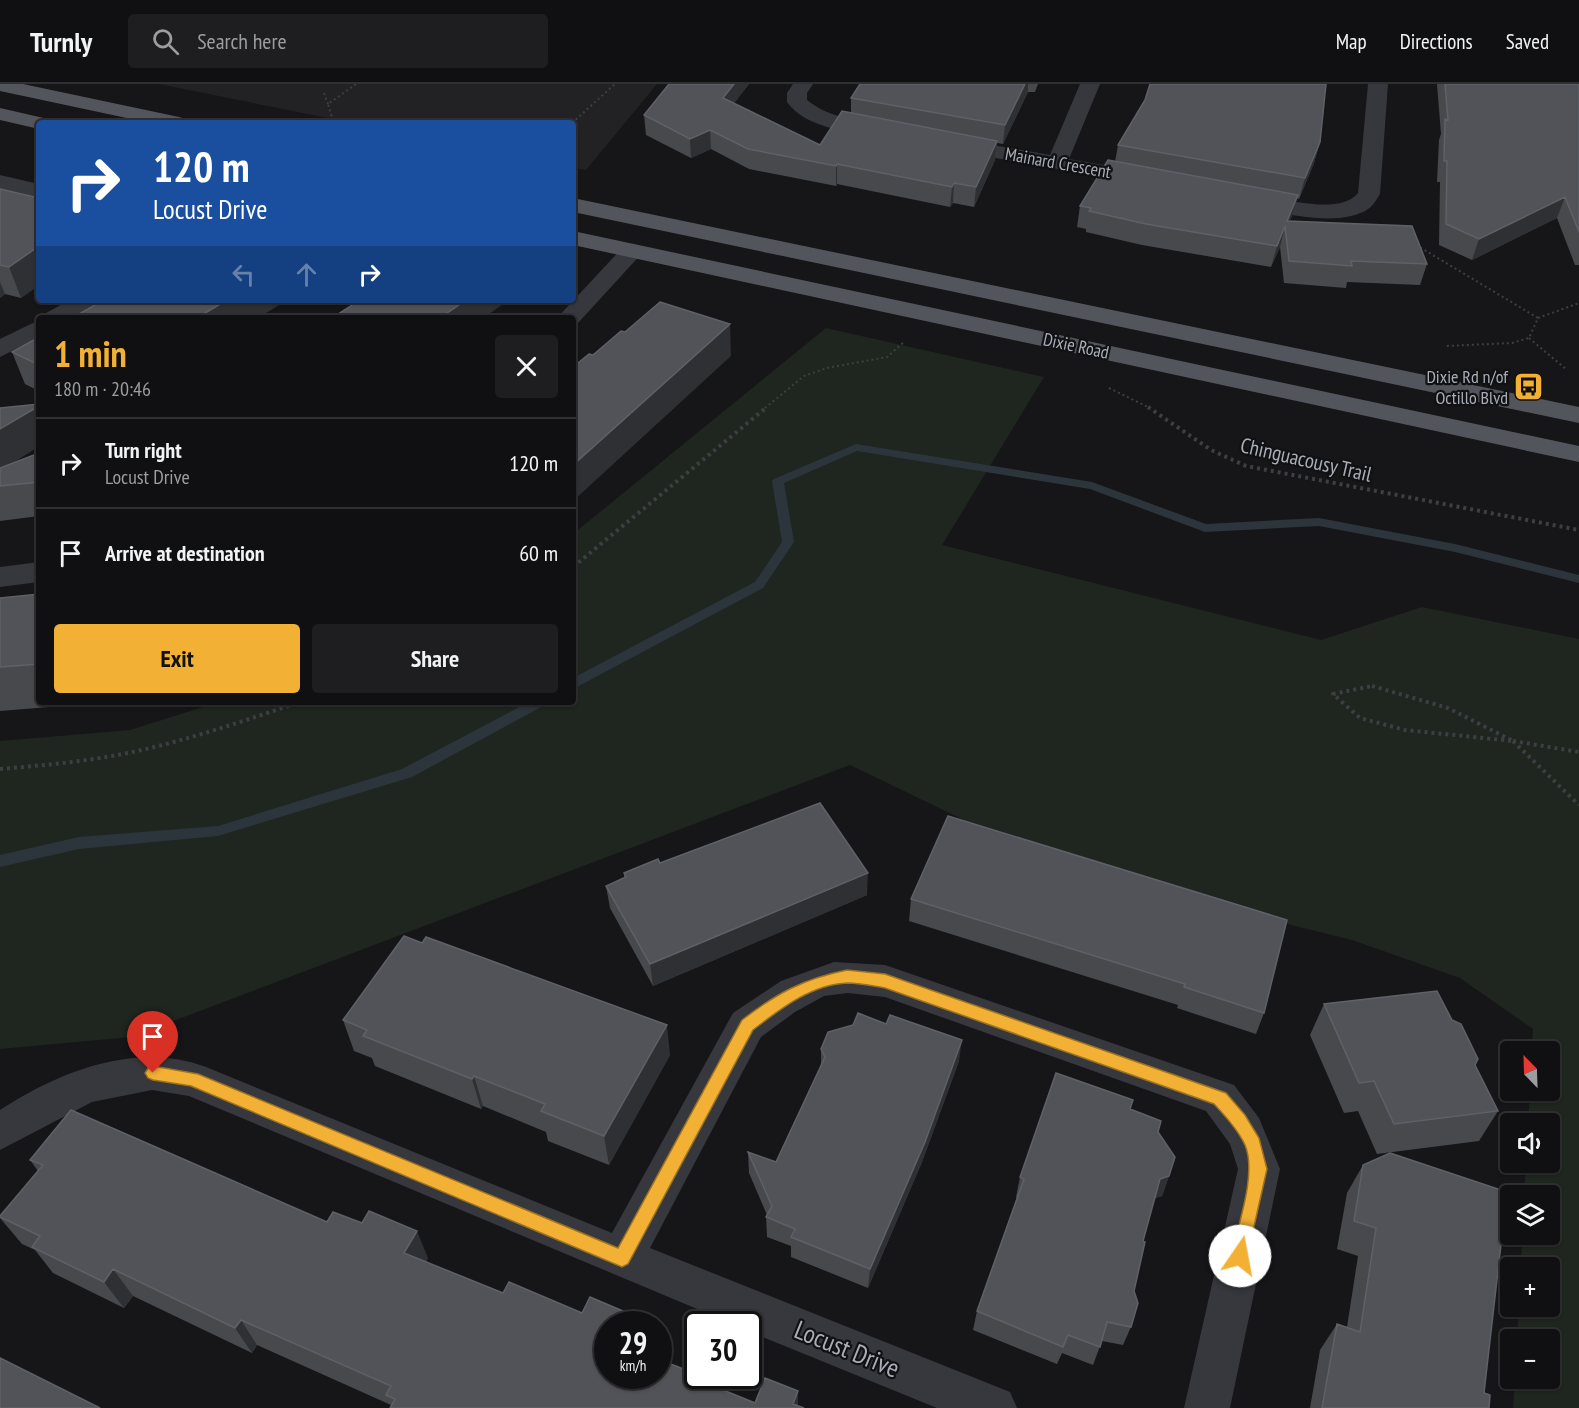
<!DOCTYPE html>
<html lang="en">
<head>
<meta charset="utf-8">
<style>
	:root { --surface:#101012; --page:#1e1e20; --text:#f1f3f6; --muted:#9c9d9f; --line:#303032; --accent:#f2b134 }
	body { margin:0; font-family:"PT Sans Narrow",sans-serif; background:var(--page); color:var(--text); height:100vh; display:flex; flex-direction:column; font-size:22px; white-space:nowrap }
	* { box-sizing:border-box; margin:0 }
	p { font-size:20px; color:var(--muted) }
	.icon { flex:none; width:33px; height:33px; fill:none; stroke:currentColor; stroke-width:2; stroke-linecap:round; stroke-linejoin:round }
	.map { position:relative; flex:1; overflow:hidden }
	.sheet { position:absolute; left:36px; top:231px; width:540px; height:390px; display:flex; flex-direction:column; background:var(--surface); border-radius:6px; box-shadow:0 2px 4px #0004,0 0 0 2px var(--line) }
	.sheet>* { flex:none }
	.top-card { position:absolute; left:36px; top:36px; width:540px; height:183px; border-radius:6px; box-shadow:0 2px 4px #0004,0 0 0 2px var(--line); background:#1a4fa0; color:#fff; overflow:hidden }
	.needle { width:39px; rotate:337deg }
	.buttons { position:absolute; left:1500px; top:957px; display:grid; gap:12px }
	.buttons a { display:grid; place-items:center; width:60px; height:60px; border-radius:6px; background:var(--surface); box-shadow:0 2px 4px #0004,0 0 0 2px var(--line); font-size:30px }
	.speed { position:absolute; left:594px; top:1227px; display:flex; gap:12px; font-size:30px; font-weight:700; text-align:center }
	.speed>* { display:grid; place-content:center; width:78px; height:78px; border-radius:50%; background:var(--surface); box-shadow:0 2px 4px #0004,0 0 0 2px var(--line); line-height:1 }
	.speed small { font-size:15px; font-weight:400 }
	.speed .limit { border:3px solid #111; border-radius:9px; background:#fff; color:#111 }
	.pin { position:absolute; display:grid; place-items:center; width:51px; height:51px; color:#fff; margin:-62px -26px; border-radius:50% 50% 50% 0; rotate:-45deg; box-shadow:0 0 6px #0007 }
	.pin .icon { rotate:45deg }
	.me { position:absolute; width:66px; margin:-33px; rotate:12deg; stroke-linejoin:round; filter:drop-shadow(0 0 4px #0008) }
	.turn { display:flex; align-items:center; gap:21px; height:126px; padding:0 18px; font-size:27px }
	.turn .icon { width:78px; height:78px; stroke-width:2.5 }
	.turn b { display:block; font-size:42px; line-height:51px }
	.lanes { display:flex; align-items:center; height:57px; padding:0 18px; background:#0003; justify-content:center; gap:30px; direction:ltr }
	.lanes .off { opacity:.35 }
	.round { display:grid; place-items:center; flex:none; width:63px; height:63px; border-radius:6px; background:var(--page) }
	.headline { display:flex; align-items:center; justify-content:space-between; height:102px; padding:0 18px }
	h1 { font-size:36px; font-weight:700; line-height:45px; color:var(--accent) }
	.primary-button { display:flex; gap:12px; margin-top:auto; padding:12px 18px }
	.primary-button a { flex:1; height:69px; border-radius:6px; background:var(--accent); color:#111; font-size:24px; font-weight:700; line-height:69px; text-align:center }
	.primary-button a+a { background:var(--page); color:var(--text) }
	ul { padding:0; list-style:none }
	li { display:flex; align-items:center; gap:18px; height:90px; padding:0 18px; border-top:2px solid var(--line) }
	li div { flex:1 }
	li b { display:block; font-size:22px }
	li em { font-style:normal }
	header { display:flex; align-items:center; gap:36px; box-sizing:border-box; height:84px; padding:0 30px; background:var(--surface); border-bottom:2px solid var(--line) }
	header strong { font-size:28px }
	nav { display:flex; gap:33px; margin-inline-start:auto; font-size:21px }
	.search { width:420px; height:54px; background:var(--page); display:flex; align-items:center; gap:15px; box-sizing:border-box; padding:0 21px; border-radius:6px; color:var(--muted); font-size:22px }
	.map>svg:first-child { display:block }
</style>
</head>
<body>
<header>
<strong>Turnly</strong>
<div class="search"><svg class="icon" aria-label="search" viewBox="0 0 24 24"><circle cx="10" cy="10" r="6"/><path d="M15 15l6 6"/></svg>Search here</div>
<nav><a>Map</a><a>Directions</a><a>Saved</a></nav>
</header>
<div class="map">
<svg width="1579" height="1324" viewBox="0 0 1579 1324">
	<rect width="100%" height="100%" fill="#161618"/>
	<path fill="#222225" d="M 159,0 L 657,0 L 586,86 L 573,84 L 573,39 L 352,39 Z"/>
	<path fill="#1e261f" d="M 826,244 L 1044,293 L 942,461 L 1321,556 L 1422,523 L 1579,555 L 1579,1324 L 1513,1324 L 1515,1295 L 1550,1294 L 1550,1256 L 1517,1255 L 1519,1223 L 1550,1222 L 1550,1184 L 1521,1183 L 1522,1151 L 1550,1150 L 1550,1112 L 1524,1111 L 1526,1079 L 1550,1078 L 1550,1040 L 1528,1039 L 1530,1007 L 1550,1006 L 1550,968 L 1532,967 L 1533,945 L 1460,894 L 1352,856 L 1066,785 L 850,681 L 131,953 L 0,965 L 0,657 L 130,646 L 219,618 L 573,618 L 573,450 Z"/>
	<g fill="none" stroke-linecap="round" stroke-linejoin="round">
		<path fill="#2c353c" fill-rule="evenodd" d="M 856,360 L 1092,398 L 1206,440 L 1319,434 L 1455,460 L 1579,491 L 1579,499 L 1455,468 L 1319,442 L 1205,448 L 1090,405 L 857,367 L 784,399 L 794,458 L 763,504 L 573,605 L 573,594 L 755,498 L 782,458 L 772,397 L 774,395 Z
			M 529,618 L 547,618 L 545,621 L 412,693 L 218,752 L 79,765 L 0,783 L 0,771 L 79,753 L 218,742 L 402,685 Z"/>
		<path stroke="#3d3f44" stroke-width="2" stroke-dasharray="2 3" stroke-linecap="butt" d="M 324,9 L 328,20
			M 333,37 L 328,20 L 356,0
			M 572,39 L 615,0
			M 1416,161 L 1538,234 L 1529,254 L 1512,259 L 1446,262
			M 1538,234 L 1579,219
			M 1529,254 L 1567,286
			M 1109,304 L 1150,324
			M 765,324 L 804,292 L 827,284 L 887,273 L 904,258"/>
		<path stroke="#3d3f44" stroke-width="4" stroke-dasharray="3 4" stroke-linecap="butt" d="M 1148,323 L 1211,366 L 1246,382 L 1579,446
			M 573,483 L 767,323
			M 1372,602 L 1448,624 L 1513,657 L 1405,646 L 1360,634 L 1333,610 Z
			M 1513,657 L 1579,668
			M 1513,657 L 1579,721
			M 0,685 C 46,681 92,677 137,667 C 192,655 246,636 300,618"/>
		<path fill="#37383d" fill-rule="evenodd" d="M 793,0 L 813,0 L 807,9 L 807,16 C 830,35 859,36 887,43 L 890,47 L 887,51 L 880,53 C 851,48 806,45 787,18 L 787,9 Z
			M 1080,0 L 1100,0 L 1069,75 L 1154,90 L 1157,95 L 1154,100 L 1146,101 L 952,66 L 945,64 L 942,60 L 945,56 L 952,54 L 1050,71 Z
			M 1368,0 L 1388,0 L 1380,110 C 1377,115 1373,122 1368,125 C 1339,145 1274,128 1242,120 L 1239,115 L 1242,110 L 1250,108 C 1276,113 1339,133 1358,109 Z
			M 0,91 L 39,100 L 39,114 L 0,105 Z
			M 632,160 L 640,162 L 644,167 L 578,239 L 573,240 L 573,234 L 557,234 L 624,162 Z
			M 70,216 L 100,216 C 87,235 63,234 43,234 L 46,229 Z
			M 39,236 L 39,253 L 0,273 L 0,255 Z
			M 39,478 L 39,498 L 0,503 L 0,483 Z
			M 834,878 L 885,881 L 1234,1001 L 1259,1034 L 1280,1085 L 1230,1324 L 1184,1324 L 1238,1085 L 1230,1060 L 1206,1027 L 885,913 L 848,909 L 824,912 L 795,928 L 761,953 L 650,1164 L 1010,1308 L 1017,1324 L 937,1324 L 748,1247 L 748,1240 L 733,1240 L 189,1012 L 152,1006 L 92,1018 L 0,1066 L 0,1026 C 60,987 136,957 206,983 L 612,1149 L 733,929 L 781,897 Z"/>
		<path fill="#53555c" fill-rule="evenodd" d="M 0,0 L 23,0 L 179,33 L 186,35 L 189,39 L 150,39 L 0,7 Z
			M 0,24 L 48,35 L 51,39 L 39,39 L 39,45 L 0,36 Z
			M 573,114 L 1579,323 L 1579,339 L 573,128 Z
			M 573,147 L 1579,362 L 1579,378 L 573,161 Z"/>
	</g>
	<path fill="#47494d" d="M 669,0 L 749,0 L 734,19 L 820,61 L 851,29 L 851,14 L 860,0 L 1038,0 L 1035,8 L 1028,8 L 1003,60 L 997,59 L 995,76 L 974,123 L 953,119 L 950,123 L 837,100 L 836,102 L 749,85 L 711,65 L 691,74 L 646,51 L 644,31 Z
		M 1437,0 L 1579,0 L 1579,181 L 1575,181 L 1557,134 L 1472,176 L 1439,161 L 1440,98 L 1437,98 L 1439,56 L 1441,50 Z
		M 1320,58 L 1314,79 L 1299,115 L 1297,114 L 1290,137 L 1427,180 L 1420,201 L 1347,198 L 1346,204 L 1284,199 L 1280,163 L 1271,183 L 1142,161 L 1086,148 L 1086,145 L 1077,143 L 1080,122 L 1115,78 L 1118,61 Z
		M 0,105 L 39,114 L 39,201 L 21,214 L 5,210 L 0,214 Z
		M 39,253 L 39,307 L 25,300 L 12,268 Z
		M 0,324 L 39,362 L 12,379 L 39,369 L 39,432 L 0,437 Z
		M 39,510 L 39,618 L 110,618 L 0,627 L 0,514 Z
		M 948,732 L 1264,929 L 1256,950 L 1177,924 L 1178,921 L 909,837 L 911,815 Z
		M 660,779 L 867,811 L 653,902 L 610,824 L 606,802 L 624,794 L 624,789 Z
		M 1324,920 L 1475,981 L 1498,1027 L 1479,1057 L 1377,1070 L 1358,1027 L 1344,1029 L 1310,951 Z
		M 343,936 L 670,971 L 609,1081 L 548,1057 L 546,1048 L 483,1022 L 481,1025 L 375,982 L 372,974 L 354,967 Z
		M 821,965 L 959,977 L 922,1078 L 868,1204 L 791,1173 L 791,1162 L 767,1153 L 766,1133 L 767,1131 L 749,1089 L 748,1068 L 776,1078 L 821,982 Z
		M 1130,1025 L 1158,1048 L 1169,1092 L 1162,1112 L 1155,1114 L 1143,1157 L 1134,1207 L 1131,1243 L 1123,1261 L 1102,1257 L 1093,1281 L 1062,1269 L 1057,1280 L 973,1246 L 977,1227 L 1017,1114 L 1016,1113 L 1020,1093 Z
		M 30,1076 L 327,1138 L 428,1174 L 426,1177 L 608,1292 L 686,1286 L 687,1291 L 755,1319 L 798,1322 L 391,1321 L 257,1261 L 252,1269 L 133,1212 L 124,1224 L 53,1189 L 35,1166 L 22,1160 L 0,1134 L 38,1087 Z
		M 1363,1081 L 1484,1309 L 1489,1324 L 1310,1324 L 1320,1266 L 1337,1240 L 1347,1243 L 1358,1172 L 1337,1165 L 1347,1109 Z"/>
	<path fill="#2f3033" d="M 734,0 L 749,0 L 724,33 L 723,14 Z
		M 1025,0 L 1028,0 L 1028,8 L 1003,60 L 1005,41 Z
		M 710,46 L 711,65 L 691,74 L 690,55 Z
		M 997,57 L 995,76 L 974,123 L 976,103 Z
		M 1320,58 L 1314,79 L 1299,115 L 1305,94 Z
		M 837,80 L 837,100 L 836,102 L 836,82 Z
		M 954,99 L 953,119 L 950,123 L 952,103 Z
		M 1298,111 L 1292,132 L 1286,148 L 1287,137 Z
		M 1565,113 L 1557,134 L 1472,176 L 1479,155 Z
		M 1285,142 L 1280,163 L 1271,183 L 1277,162 Z
		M 39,162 L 39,201 L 21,214 L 9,183 Z
		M 0,198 L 5,210 L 0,214 Z
		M 227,216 L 287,216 L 258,234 L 197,234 Z
		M 466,216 L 502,216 L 503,220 L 485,233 L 485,234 L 440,234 Z
		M 730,240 L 731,272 L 573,417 L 573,381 Z
		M 39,322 L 39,362 L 0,387 L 0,345 Z
		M 868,789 L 867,811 L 653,902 L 650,880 Z
		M 667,941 L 670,971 L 609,1081 L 604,1052 Z
		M 962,956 L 959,977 L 922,1078 L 868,1204 L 870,1185 Z
		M 474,992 L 483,1022 L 481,1025 L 472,995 Z
		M 1169,1092 L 1162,1112 L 1153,1115 L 1160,1095 Z
		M 417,1147 L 428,1174 L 415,1195 L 404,1169 Z
		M 113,1185 L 133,1212 L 124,1224 L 104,1198 Z
		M 241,1236 L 257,1261 L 252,1269 L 235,1244 Z
		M 798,1307 L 798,1324 L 793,1320 Z"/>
	<path fill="#525359" stroke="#5f6168" stroke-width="1.5" d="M 669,0 L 734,0 L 723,14 L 820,61 L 842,27 L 997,57 L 976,103 L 954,99 L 952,103 L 837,80 L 836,82 L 748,65 L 710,46 L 690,55 L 644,31 Z
		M 860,0 L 1025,0 L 1005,41 L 851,14 Z
		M 1150,0 L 1326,0 L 1320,58 L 1305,94 L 1118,61 L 1145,16 Z
		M 1445,0 L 1579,0 L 1579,148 L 1565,113 L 1479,155 L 1446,140 L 1447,77 L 1444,77 L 1445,35 L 1448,36 Z
		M 1108,76 L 1298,111 L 1287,137 L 1412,142 L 1427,180 L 1351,177 L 1352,182 L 1289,177 L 1285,142 L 1277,162 L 1146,140 L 1089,127 L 1091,124 L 1080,122 Z
		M 0,105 L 39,114 L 39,162 L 9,183 L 0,181 Z
		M 104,216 L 227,216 L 197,234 L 189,234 L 186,233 L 184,234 L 72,234 Z
		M 360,216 L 466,216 L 440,234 L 332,234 Z
		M 660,218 L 730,240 L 573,381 L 573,283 L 589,270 L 593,271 L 621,247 L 625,248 Z
		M 39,253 L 39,281 L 12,268 Z
		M 39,320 L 39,322 L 0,345 L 0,324 Z
		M 39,369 L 39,398 L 0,402 L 0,384 Z
		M 39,510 L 39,580 L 0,583 L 0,514 Z
		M 820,719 L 868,789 L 650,880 L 606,802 L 626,793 L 624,789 L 658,775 L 660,779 Z
		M 948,732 L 1287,836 L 1264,929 L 1184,903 L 1185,900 L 911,815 Z
		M 404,852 L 422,859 L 426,853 L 667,941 L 604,1052 L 541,1027 L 545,1020 L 474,992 L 472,995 L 363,952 L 367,946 L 343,936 Z
		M 1437,907 L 1452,936 L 1461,940 L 1478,975 L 1475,981 L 1498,1027 L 1394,1040 L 1374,997 L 1359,999 L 1324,920 Z
		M 858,929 L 886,940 L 890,931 L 962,956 L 925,1058 L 870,1185 L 791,1153 L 795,1145 L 766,1133 L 772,1122 L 748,1068 L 776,1078 L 825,973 L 821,965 L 828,948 L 853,941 Z
		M 1056,989 L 1133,1016 L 1130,1025 L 1161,1037 L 1158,1048 L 1175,1073 L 1169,1092 L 1160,1095 L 1143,1157 L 1145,1158 L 1134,1207 L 1138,1219 L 1131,1243 L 1107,1238 L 1100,1263 L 1068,1251 L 1063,1263 L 977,1227 L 1024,1095 L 1020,1093 Z
		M 71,1026 L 327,1138 L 333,1128 L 362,1139 L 369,1127 L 417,1147 L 404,1169 L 503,1209 L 509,1198 L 582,1229 L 590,1213 L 649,1238 L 647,1240 L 608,1240 L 608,1292 L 658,1292 L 658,1275 L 686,1286 L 684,1290 L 755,1319 L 765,1294 L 798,1307 L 793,1320 L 804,1324 L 390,1324 L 395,1315 L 386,1311 L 391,1302 L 241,1236 L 235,1244 L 113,1185 L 104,1198 L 32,1163 L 40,1152 L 0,1133 L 0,1132 L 43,1081 L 30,1076 Z
		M 1390,1069 L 1507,1108 L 1484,1309 L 1490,1311 L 1489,1324 L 1322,1324 L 1337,1240 L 1360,1248 L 1376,1144 L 1354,1137 L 1363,1081 Z
		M 0,1274 L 100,1324 L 0,1324 Z"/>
	<path fill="#f2b134" stroke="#9d7322" stroke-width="1.5" d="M 847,886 L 885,890 L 1226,1009 L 1245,1031 L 1259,1054 L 1267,1085 L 1246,1178 L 1240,1181 L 1234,1178 L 1231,1172 C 1238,1141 1257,1090 1245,1061 C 1238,1046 1225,1032 1214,1020 L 885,904 C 873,902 860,899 848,899 C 812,900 780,925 753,946 L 628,1180 L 622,1183 L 191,1002 L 153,996 L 148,994 L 145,989 L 148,984 L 153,982 L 198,990 L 618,1164 L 742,936 C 777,909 803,895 847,886 Z"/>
	<defs>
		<symbol id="bus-square" viewBox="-11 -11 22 22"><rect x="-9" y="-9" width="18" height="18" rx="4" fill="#f2b134" stroke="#111113"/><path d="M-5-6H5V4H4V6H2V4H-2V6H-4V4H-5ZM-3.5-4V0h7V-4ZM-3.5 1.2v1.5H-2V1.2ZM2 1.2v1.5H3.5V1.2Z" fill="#111"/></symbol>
	</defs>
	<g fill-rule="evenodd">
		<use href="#bus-square" x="1512" y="286" width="33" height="33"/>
	</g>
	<g text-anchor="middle" stroke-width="4.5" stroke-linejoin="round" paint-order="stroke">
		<g font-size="18" fill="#a8adb8" stroke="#111113">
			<text transform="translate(1058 79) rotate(10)" y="6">Mainard Crescent</text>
			<text transform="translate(1076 262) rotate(12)" y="6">Dixie Road</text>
		</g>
		<g font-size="18" fill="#a8adb8" stroke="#111113" text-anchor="end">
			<text x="1508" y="299">Dixie Rd n/of<tspan x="1508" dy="21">Octillo Blvd</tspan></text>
		</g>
		<g font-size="21" fill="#a8adb8" stroke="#111113">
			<text transform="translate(1306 376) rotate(13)" y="7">Chinguacousy Trail</text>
		</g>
		<g font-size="26" fill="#a8adb8" stroke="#111113">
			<text transform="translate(847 1265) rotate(22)" y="9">Locust Drive</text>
		</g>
	</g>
</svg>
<div class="buttons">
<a><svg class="needle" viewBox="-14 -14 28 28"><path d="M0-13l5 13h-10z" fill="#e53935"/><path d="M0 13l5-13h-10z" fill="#9c9d9f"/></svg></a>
<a><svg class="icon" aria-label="sound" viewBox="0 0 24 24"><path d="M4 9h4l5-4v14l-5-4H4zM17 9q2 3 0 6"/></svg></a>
<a><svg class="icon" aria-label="layers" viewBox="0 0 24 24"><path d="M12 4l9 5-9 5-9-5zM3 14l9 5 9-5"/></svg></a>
<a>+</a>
<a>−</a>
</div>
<div class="speed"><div>29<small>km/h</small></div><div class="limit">30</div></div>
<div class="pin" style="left:153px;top:989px;background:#d93025"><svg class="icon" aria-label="arrive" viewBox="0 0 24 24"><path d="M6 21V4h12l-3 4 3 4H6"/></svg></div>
<svg class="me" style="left:1240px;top:1172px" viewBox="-20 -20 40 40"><circle r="19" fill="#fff"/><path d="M0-13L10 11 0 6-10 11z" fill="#f2b134"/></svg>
<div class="top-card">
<div class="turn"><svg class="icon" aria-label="right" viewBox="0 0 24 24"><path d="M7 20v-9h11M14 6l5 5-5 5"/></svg><div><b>120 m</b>Locust Drive</div></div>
<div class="lanes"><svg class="icon off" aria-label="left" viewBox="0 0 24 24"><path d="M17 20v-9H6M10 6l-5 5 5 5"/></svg><svg class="icon off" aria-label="ahead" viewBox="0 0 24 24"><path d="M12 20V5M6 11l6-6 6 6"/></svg><svg class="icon" aria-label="right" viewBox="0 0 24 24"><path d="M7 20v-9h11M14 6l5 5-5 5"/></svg></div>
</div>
<section class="sheet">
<div class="headline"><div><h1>1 min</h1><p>180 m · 20:46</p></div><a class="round"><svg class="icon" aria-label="close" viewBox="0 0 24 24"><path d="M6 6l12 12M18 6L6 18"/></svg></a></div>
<ul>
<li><svg class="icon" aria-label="right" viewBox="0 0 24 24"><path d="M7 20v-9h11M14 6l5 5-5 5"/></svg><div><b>Turn right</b><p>Locust Drive</p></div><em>120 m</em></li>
<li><svg class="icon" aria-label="arrive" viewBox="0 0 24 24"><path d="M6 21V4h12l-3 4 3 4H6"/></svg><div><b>Arrive at destination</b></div><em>60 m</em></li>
</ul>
<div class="primary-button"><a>Exit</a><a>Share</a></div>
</section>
</div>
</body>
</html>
